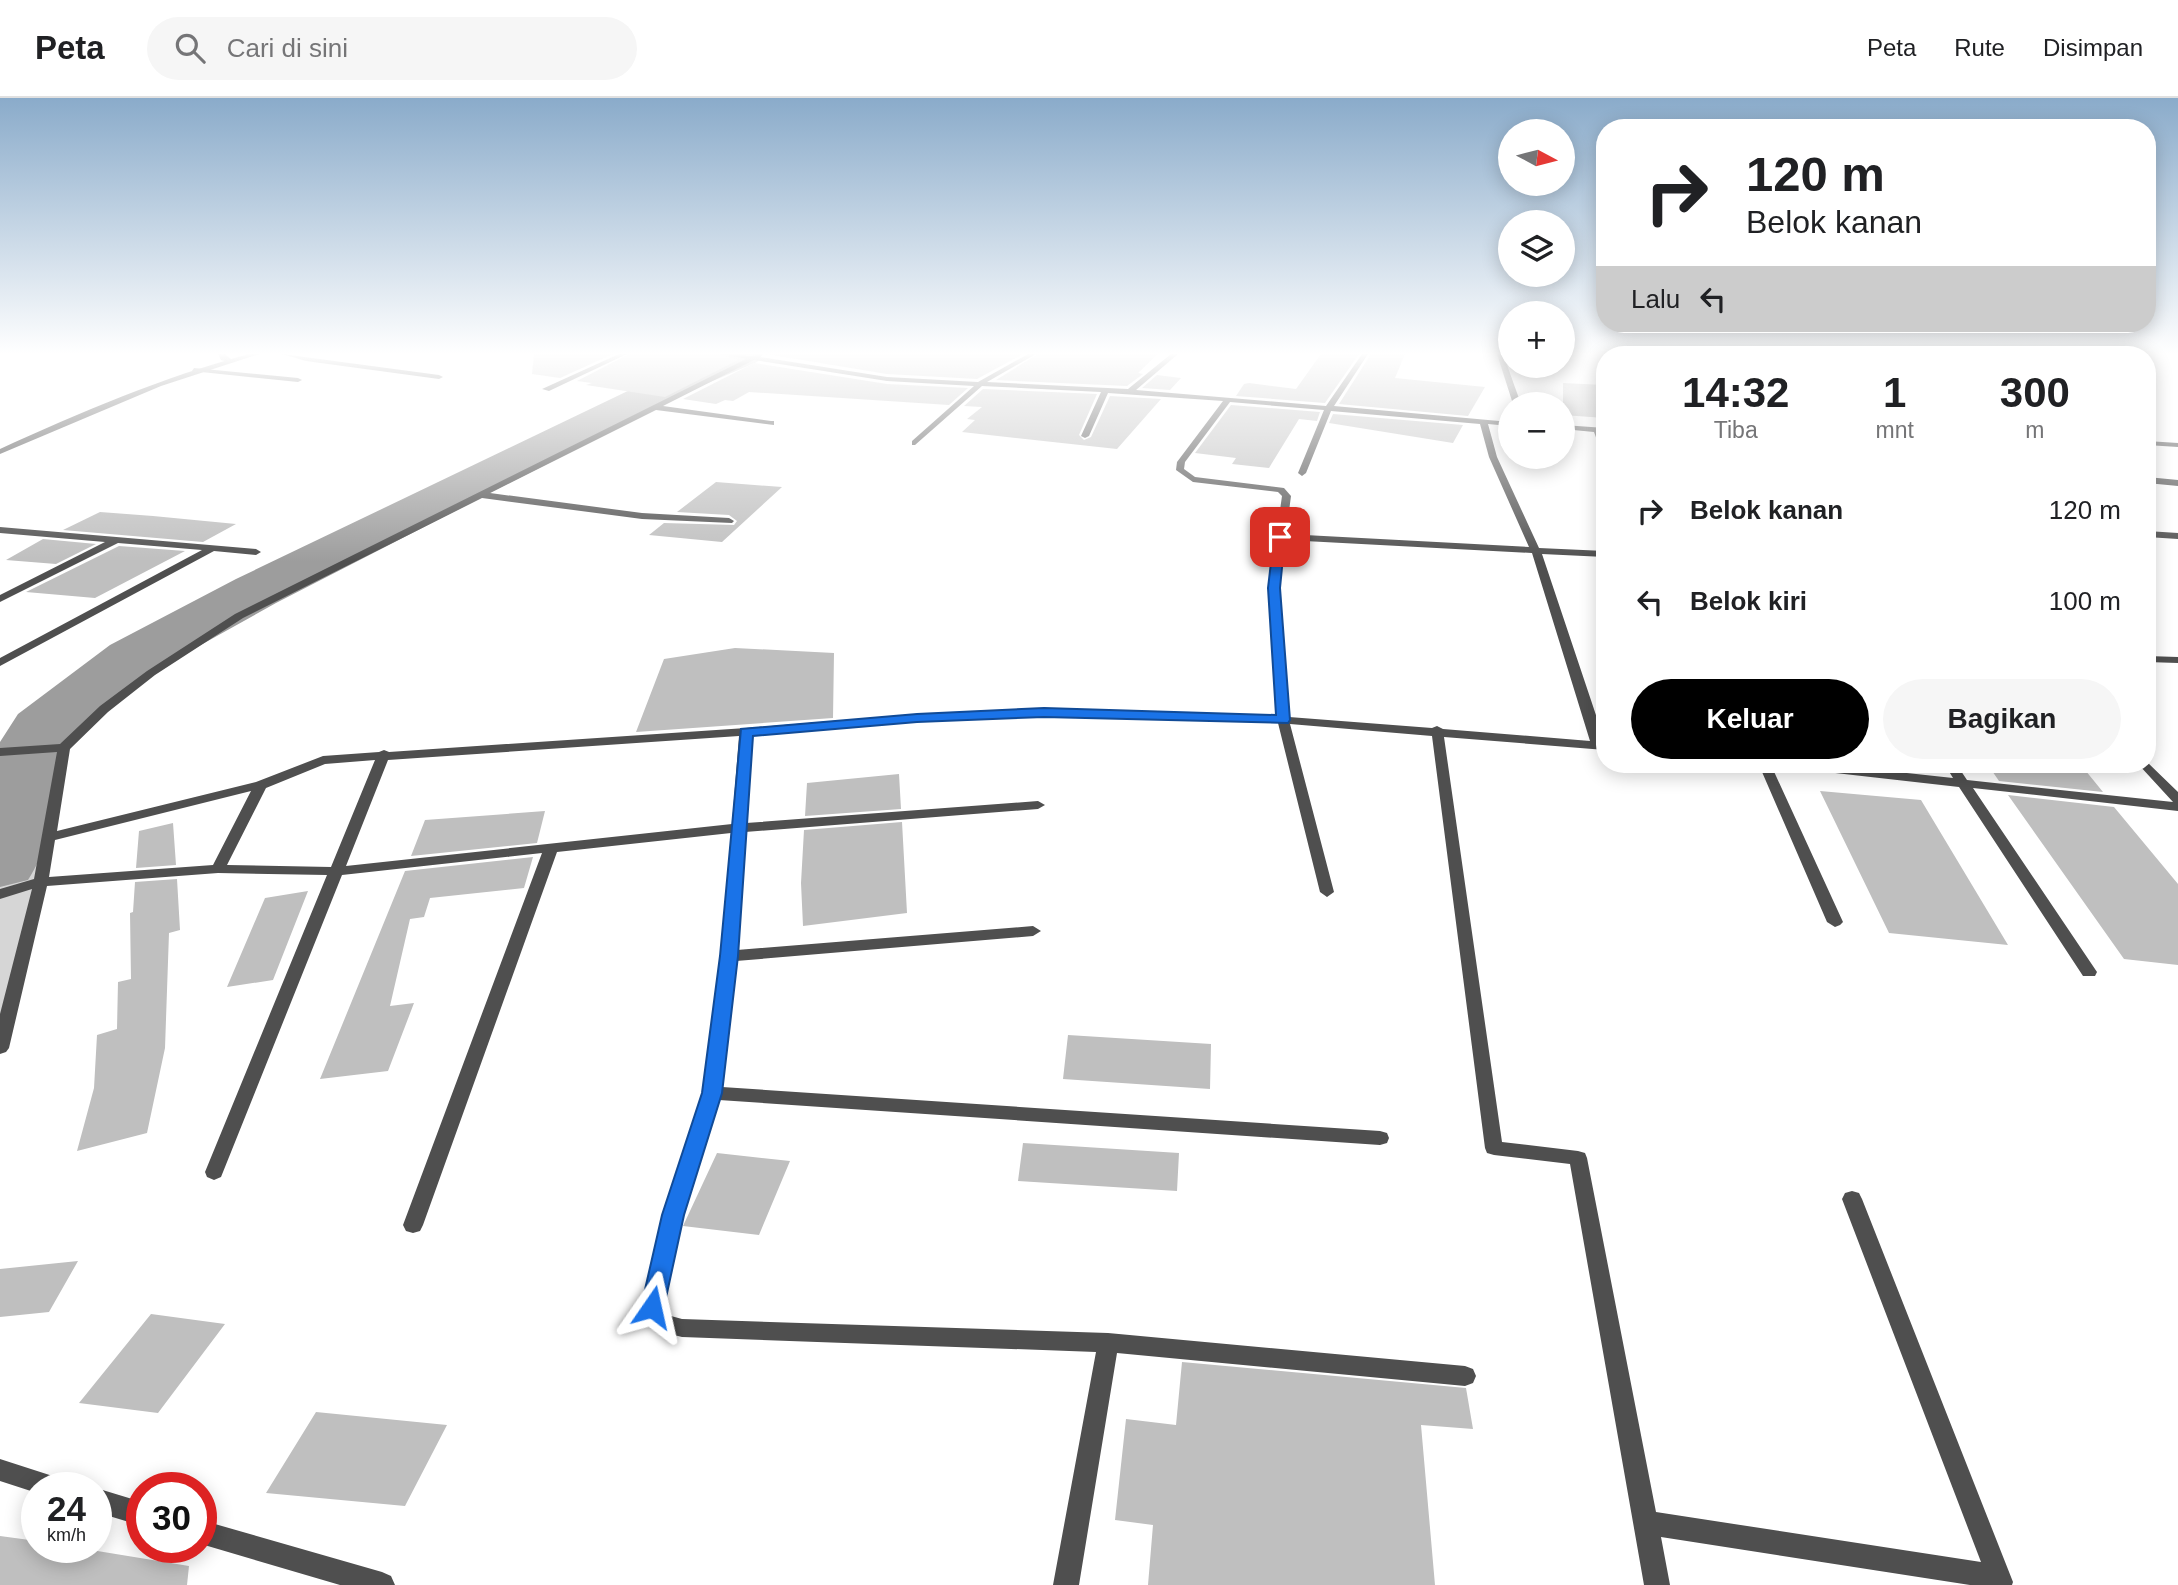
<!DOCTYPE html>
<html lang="id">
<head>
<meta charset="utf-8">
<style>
	:root { --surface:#fff; --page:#f6f6f6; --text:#202124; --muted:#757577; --line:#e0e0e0; --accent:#000 }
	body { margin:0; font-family:Helvetica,sans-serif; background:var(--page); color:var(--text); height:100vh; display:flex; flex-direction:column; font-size:26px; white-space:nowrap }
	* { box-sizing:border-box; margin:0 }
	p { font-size:23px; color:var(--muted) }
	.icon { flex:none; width:38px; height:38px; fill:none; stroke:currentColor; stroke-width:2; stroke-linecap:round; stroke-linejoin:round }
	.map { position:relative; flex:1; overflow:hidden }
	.details { position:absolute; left:1596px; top:248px; width:560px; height:427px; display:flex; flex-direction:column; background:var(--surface); border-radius:28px; box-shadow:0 4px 18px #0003 }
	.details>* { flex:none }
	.hud { position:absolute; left:1596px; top:21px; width:560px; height:214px; border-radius:28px; box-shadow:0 4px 18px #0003; background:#fff; color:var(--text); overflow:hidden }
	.needle { width:46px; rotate:97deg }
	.buttons { position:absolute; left:1498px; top:21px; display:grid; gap:14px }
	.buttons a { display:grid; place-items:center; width:77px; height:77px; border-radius:50%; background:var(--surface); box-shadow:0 4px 18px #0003; font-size:35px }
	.speed { position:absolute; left:21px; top:1374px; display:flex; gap:14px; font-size:35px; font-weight:700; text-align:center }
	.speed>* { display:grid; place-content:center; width:91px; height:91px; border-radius:50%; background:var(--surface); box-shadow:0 4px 18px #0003; line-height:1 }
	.speed small { font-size:18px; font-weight:400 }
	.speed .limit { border:10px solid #d22; background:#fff; color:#111 }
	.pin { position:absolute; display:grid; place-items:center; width:60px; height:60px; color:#fff; margin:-30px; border-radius:14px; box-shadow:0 4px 10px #0006 }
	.me { position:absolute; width:77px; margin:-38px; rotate:11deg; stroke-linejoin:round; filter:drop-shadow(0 0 5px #0008) }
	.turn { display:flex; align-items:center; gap:24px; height:147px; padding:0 35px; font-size:32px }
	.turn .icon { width:91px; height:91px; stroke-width:2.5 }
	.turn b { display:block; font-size:49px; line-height:60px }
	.then { display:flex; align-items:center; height:66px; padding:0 35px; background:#0003; gap:14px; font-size:26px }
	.eta { display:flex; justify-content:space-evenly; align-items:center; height:119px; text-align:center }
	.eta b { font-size:42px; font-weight:700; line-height:49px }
	.action { display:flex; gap:14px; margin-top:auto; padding:14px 35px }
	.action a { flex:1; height:80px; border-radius:42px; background:var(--accent); color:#fff; font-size:28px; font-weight:700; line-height:80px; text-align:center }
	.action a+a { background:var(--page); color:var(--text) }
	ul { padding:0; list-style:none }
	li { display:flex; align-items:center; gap:21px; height:91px; padding:0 35px }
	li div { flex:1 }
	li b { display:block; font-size:26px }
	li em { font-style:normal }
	header { display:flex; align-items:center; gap:42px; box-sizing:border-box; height:98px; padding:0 35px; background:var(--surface); border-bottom:2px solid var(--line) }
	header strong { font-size:33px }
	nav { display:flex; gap:38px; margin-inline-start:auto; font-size:24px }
	.search { width:490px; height:63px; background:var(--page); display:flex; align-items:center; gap:18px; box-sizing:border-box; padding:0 24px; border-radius:38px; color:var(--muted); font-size:26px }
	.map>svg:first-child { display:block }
</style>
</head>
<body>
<header>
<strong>Peta</strong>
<div class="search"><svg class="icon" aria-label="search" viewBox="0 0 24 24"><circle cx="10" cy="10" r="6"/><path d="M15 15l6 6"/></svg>Cari di sini</div>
<nav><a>Peta</a><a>Rute</a><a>Disimpan</a></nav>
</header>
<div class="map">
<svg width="2178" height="1487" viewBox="0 0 2178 1487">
	<rect width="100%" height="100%" fill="#fff"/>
	<path fill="#d6d6d6" d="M 744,256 L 761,256 L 299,487 L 151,575 L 64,650 L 0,950 L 0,765 L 25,689 L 29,654 L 42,630 L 132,560 L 256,493 L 673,286 Z"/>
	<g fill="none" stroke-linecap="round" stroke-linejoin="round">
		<path fill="#9d9d9d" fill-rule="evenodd" d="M 712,256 L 763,256 L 757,264 L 687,294 L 276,505 L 154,573 L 71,641 C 62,657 64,671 61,689 C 56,719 45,756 28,782 L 0,789 L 0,644 L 18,616 L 110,547 L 236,481 L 659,278 Z"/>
	</g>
	<path fill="#bfbfbf" d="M 534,256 L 613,256 L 560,280 L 532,276 Z
		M 629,256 L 720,256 L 738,262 L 665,299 L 586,287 L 592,285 L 577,283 Z
		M 766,256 L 1023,256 L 977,281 L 887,276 Z
		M 1038,256 L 1158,256 L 1138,275 L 1143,276 L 1127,288 L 996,282 Z
		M 1321,256 L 1359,256 L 1325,305 L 1236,298 L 1244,286 L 1249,285 L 1296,291 Z
		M 1371,256 L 1405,256 L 1395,280 L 1485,289 L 1468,318 L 1339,306 Z
		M 754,265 L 887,286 L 968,290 L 949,307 L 749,294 L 733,303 L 725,302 L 716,306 L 683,301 Z
		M 1157,277 L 1181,280 L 1170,292 L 1142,290 Z
		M 1563,285 L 1605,287 L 1605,320 L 1563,317 Z
		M 983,291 L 1097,296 L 1079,337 L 1084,342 L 1091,339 L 1110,298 L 1161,301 L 1117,351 L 962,334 L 975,322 L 967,321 L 982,309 L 964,308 Z
		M 1231,307 L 1320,314 L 1317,323 L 1299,321 L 1269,370 L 1232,366 L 1236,360 L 1195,355 Z
		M 1333,316 L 1463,327 L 1453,345 L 1329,325 Z
		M 716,384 L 782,389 L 722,444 L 649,437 L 664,425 L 734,427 L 737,423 L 729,417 L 677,414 Z
		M 100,414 L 153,418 L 236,426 L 203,444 L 63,432 Z
		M 43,441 L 96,446 L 56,466 L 6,462 Z
		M 119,448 L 185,453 L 95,500 L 26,494 Z
		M 735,550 L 834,555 L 833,620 L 636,634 L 664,561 Z
		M 1988,667 L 2081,667 L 2103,694 L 1999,683 Z
		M 899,676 L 901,711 L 805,718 L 807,685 Z
		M 1820,693 L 1921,702 L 2008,847 L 1889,835 Z
		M 2008,697 L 2114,709 L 2178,786 L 2178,867 L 2124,861 Z
		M 545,713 L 537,745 L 411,758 L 425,722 Z
		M 902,724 L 907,815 L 803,828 L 801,785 L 804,732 Z
		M 173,725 L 176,767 L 136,770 L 139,733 Z
		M 533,759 L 524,790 L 430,800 L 424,819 L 410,821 L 390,908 L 414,905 L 388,973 L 320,981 L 405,773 Z
		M 177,781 L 180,832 L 169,835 L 165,950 L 147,1035 L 77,1053 L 94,990 L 97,937 L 117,931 L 118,884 L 131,881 L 130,815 L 133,814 L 135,784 Z
		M 308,793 L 273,882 L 227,889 L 265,800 Z
		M 1068,937 L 1211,946 L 1210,991 L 1063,981 Z
		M 1023,1045 L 1179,1055 L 1177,1093 L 1018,1083 Z
		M 717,1055 L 790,1063 L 759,1137 L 683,1128 Z
		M 78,1163 L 49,1214 L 0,1219 L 0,1171 Z
		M 151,1216 L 225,1226 L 158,1315 L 79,1305 Z
		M 1182,1264 L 1466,1290 L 1473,1331 L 1421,1327 L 1435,1487 L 1148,1487 L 1153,1427 L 1115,1422 L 1126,1321 L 1176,1327 Z
		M 316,1314 L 447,1327 L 405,1408 L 266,1395 Z
		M 0,1438 L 37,1443 L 37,1449 L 73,1449 L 189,1468 L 187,1487 L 0,1487 Z"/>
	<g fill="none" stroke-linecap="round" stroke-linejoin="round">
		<path fill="#4f4f4f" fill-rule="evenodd" d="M 218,256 L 225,256 L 232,262 L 229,264 L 221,262 Z
			M 282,256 L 439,277 L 443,279 L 439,281 L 306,263 Z
			M 619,256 L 627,256 L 549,293 L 542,291 Z
			M 723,256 L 752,258 L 764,256 L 760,259 L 887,279 L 978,284 L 1028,256 L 1036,256 L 987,284 L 1128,291 L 1171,256 L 1178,256 L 1136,292 L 1326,308 L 1362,256 L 1368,256 L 1334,308 L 1510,324 L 1510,328 L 1488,326 L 1497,359 L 1539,450 L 1605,453 L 1605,459 L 1542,456 L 1605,644 L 1605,652 L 1444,639 L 1502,1044 L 1578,1053 L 1585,1055 L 1587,1060 L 1656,1414 L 1981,1464 L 1842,1101 L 1845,1095 L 1852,1093 L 1859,1095 L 1862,1101 L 2013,1484 L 2012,1487 L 1970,1487 L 1661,1439 L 1670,1487 L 1644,1487 L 1570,1066 L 1494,1057 L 1487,1055 L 1485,1050 L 1432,638 L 1290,626 L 1334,794 L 1327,799 L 1320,794 L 1278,625 L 1043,618 L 917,624 L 752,637 L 746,725 L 1038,703 L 1045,707 L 1038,711 L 745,734 L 737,852 L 1033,828 L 1041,833 L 1033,838 L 736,863 L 722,989 L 1380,1033 L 1387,1035 L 1389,1040 L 1387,1045 L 1380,1047 L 719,1002 L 683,1117 L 663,1201 L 664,1212 L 671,1218 L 682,1221 L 1108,1235 L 1465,1268 L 1473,1271 L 1476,1278 L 1473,1285 L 1465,1288 L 1117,1255 L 1079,1487 L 1053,1487 L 1096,1254 L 682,1239 L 658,1233 L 647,1223 L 643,1216 L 643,1201 L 663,1117 L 703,995 L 721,858 L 731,735 L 557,754 L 423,1127 L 420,1133 L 413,1135 L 406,1133 L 403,1127 L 542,755 L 342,777 L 221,1079 L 214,1082 L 207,1079 L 205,1074 L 327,777 L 218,775 L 47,788 L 9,950 L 6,954 L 0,956 L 0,916 L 32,791 L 0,801 L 0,791 L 34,781 L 57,654 L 0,658 L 0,650 L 60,646 L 100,608 L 147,573 L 235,516 L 746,261 ZM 754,262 L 887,283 L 974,288 L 912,343 L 912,347 L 915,347 L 982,288 L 1101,294 L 1081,338 L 1085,340 L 1089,338 L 1108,295 L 1223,303 L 1177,364 L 1176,372 L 1193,384 L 1278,394 L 1282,398 L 1269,490 L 1277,618 L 1043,610 L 917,616 L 746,630 L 389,654 L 384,652 L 379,654 L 323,658 L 256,684 L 57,733 L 70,651 L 108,614 L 155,577 L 243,520 L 482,400 L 642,421 L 732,425 L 734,423 L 729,420 L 642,415 L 490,395 L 656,312 L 774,327 L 774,323 L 771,323 L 663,308 ZM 1230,304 L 1324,312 L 1298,375 L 1302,378 L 1306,375 L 1331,313 L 1480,326 L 1489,359 L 1529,449 L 1286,436 L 1291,398 L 1284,390 L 1195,379 L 1184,371 L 1185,364 ZM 1286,442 L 1532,455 L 1590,643 L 1443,631 L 1437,628 L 1432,630 L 1289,619 L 1279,490 ZM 739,638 L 732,726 L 346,768 L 388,662 ZM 375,662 L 331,769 L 227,767 L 266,690 L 325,666 ZM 251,693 L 213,767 L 49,779 L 55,742 Z
			M 1497,256 L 1503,256 L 1521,306 L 1513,306 Z
			M 1622,256 L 1642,256 L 1642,257 L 1622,257 Z
			M 1746,256 L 1752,256 L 1752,257 L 1746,257 Z
			M 1850,256 L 1856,256 L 1856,257 L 1850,257 Z
			M 194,270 L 298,280 L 302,282 L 298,284 L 192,273 Z
			M 1563,327 L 1605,330 L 1605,334 L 1602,334 L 1605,355 L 1601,353 L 1594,334 L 1563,331 Z
			M 2147,343 L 2178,345 L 2178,349 L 2147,347 Z
			M 2147,379 L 2178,382 L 2178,388 L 2147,385 Z
			M 0,429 L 256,451 L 261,454 L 256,457 L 214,453 L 0,568 L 0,560 L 202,452 L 118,445 L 0,504 L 0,497 L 105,444 L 0,435 Z
			M 2147,433 L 2178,435 L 2178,441 L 2147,439 Z
			M 2147,558 L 2178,559 L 2178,565 L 2147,564 Z
			M 2147,664 L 2178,694 L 2178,713 L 1973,690 L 2097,874 L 2095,878 L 2083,878 L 1959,689 L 1800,671 L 1794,667 L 1833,667 L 1953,680 L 1945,667 L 1957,667 L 1967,682 L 2173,704 L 2139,667 L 2147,667 Z
			M 1759,667 L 1771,667 L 1843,824 L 1840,827 L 1835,829 L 1827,824 Z
			M 0,1361 L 65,1382 L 69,1390 L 37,1390 L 37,1395 L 0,1383 Z
			M 96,1390 L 142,1404 L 142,1428 L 96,1414 Z
			M 201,1422 L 382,1474 L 391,1478 L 395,1487 L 340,1487 L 201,1446 Z"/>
		<path fill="#4f4f4f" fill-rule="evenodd" d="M 249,256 L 259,256 L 161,288 L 0,356 L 0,351 C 81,314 163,279 249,256 Z"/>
	</g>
	<linearGradient id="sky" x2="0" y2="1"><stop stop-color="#8aabca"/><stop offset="0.55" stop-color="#fff"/><stop offset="1" stop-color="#fff" stop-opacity="0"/></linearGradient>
	<rect width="2178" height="464" fill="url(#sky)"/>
	<path fill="#1a73e8" stroke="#114b97" stroke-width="2" d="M 1280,436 L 1285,439 L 1280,490 L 1290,622 L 1288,625 L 1044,619 L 917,624 L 753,638 L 738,858 L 722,995 L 684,1117 L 664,1209 L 661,1216 L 652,1220 L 644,1216 L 641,1209 L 662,1117 L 702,995 L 720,858 L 741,631 L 917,616 L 1044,610 L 1276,617 L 1268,490 L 1274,439 Z"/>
</svg>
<div class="buttons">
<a><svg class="needle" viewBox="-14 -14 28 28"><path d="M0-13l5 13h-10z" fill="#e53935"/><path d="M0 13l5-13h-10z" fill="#757577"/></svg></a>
<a><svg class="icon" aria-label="layers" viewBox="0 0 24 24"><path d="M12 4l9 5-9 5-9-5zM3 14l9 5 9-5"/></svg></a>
<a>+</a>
<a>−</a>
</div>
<div class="speed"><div>24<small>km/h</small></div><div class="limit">30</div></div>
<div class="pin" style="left:1280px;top:439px;background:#d93025"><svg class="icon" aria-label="arrive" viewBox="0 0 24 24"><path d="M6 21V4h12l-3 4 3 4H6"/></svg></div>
<svg class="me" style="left:652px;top:1209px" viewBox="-20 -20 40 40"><path d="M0-17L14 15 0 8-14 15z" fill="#1a73e8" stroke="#fff" stroke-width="4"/></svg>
<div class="hud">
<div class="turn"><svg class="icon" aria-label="right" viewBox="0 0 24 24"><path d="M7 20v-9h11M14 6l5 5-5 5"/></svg><div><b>120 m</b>Belok kanan</div></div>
<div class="then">Lalu<svg class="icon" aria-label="left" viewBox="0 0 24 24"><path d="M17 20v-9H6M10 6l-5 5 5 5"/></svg></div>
</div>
<section class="details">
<div class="eta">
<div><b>14:32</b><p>Tiba</p></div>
<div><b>1</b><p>mnt</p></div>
<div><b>300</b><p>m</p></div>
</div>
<ul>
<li><svg class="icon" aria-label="right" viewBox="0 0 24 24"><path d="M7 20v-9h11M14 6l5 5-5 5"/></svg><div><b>Belok kanan</b></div><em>120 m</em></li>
<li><svg class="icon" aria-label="left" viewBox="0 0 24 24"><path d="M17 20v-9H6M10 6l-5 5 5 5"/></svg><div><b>Belok kiri</b></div><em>100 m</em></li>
</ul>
<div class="action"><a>Keluar</a><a>Bagikan</a></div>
</section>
</div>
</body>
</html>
